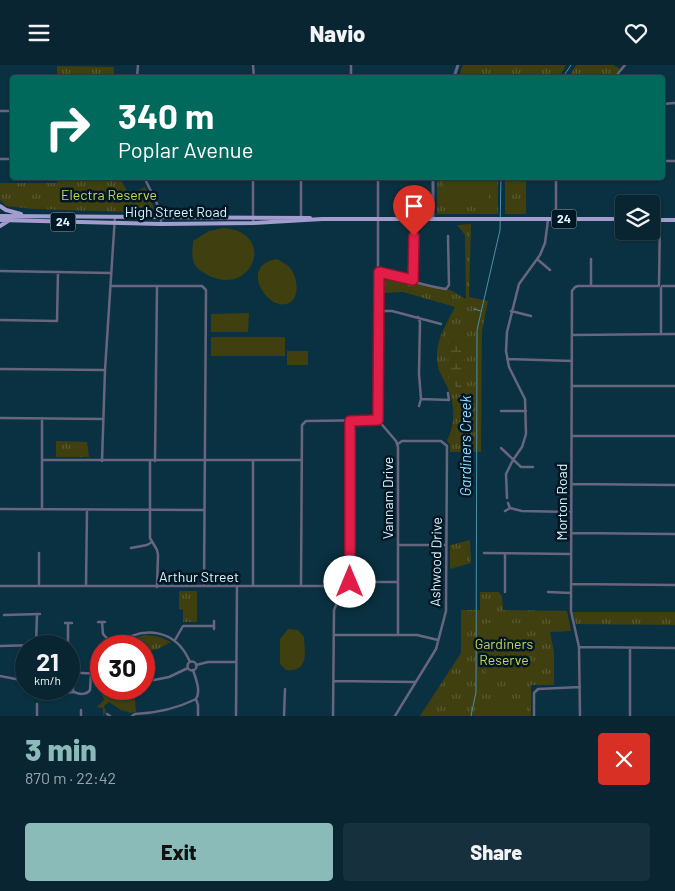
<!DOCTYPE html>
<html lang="en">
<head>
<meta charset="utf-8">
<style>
	:root { --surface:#082531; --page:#16313d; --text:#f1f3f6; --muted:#98a5ab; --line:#29424d; --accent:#8bbbb9 }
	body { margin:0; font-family:Barlow,sans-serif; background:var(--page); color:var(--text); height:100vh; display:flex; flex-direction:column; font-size:19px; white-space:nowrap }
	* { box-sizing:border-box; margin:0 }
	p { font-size:16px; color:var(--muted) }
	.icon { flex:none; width:28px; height:28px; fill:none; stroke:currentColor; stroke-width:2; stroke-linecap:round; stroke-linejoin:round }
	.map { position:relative; height:651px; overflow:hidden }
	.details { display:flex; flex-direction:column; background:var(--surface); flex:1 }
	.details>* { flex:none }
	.top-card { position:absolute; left:10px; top:10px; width:655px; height:105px; border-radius:5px; box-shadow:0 1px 4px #0004,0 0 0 1px var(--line); background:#00695c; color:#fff; overflow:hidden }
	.buttons { position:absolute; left:615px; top:130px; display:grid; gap:10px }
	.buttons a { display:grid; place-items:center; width:45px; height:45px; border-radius:5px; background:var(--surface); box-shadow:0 1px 4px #0004,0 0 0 1px var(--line); font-size:25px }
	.speed { position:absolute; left:15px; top:570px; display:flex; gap:10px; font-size:25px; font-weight:700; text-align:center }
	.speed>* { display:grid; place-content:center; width:65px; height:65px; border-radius:50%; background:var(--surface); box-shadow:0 1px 4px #0004,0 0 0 1px var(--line); line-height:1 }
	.speed small { font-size:12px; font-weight:400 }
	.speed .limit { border:8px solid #d22; background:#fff; color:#111 }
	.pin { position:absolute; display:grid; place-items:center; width:42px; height:42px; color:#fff; margin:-51px -21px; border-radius:50% 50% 50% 0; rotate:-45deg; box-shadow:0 0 5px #0007 }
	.pin .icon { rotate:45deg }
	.me { position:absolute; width:55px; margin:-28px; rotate:0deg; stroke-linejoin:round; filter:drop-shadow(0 0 4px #0008) }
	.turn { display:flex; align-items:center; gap:18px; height:105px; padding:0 25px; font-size:22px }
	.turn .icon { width:65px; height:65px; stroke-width:2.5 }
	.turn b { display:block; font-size:35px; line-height:42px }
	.round { display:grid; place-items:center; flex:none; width:52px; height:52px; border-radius:5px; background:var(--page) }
	.summary { display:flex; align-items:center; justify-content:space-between; height:85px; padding:0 25px }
	h1 { font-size:30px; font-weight:800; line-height:38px; color:var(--accent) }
	.primary-button { display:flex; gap:10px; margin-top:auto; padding:10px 25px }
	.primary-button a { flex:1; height:58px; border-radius:5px; background:var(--accent); color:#111; font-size:20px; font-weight:800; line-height:58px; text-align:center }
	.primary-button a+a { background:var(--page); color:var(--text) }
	header { display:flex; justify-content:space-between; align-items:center; height:65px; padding:0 25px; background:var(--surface); font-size:22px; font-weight:800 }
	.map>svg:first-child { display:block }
</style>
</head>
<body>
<header><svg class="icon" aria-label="menu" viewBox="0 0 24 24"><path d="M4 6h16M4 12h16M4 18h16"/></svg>Navio<svg class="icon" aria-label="heart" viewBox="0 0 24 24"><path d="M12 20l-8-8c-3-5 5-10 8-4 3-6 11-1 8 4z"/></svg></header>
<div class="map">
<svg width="675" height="651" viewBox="0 0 675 651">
	<defs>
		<pattern id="grass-tufts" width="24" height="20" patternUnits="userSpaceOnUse" patternTransform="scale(1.25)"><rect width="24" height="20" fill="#3f3f10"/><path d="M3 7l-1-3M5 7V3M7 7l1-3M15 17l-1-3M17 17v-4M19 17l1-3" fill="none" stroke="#5a5b34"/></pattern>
		<pattern id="wetland-marsh" width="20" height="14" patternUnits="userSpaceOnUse" patternTransform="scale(1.25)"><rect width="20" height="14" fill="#3f3f10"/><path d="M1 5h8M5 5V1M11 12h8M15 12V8" fill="none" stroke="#5a5b34"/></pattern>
	</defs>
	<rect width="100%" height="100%" fill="#0a3141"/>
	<path fill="url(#grass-tufts)" d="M 463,0 L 566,0 L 561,9 L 556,12 L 459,12 Z
		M 576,0 L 613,0 L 620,4 L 613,12 L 569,12 Z
		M 57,1 L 114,2 L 114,12 L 57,12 Z
		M 57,112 L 120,113 L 129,130 L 145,122 L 156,148 L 34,144 L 6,141 L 0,135 L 0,118 L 57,118 Z
		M 437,113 L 498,113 L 498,149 L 437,149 Z
		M 505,113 L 526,113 L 526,149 L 505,149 Z
		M 471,159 L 469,232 L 488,236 L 482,266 L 481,387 L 450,387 L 450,380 L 447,375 C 455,361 455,341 449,326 C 446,317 439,309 438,301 C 433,279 446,260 455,242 L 403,227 L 383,228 L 385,212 L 450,225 L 466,234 L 465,170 L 457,160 Z
		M 56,376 L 87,377 L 89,392 L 56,392 Z
		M 470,475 L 471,498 L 450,504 L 450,480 Z
		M 179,526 L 197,526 L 197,557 L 183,557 L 183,545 L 179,544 Z
		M 480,527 L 499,527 L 502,531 L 503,545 L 567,546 L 571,566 L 550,567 L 554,587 L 554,620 L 531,620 L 531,651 L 420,651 L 461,588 L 461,545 L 480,545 Z
		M 573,547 L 675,547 L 675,560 L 576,559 Z
		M 147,570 L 160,572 L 171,577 L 158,584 L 144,587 L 144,581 L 120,581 L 132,573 Z
		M 101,611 L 101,624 L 134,624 L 136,647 L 129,648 L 129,647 L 121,645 L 109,637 L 104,641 L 106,647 L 103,651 L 103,643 L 97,642 L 104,635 C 101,627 100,620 101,611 Z"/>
	<path fill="url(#wetland-marsh)" d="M 455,269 L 461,272 L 465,297 L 463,312 L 464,325 L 459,327 L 454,318 L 448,313 L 447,285 L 449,273 Z"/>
	<path fill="#3f3f10" d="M 444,113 L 489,113 L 489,141 L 444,142 Z
		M 224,163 C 279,168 251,235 206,209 C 190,200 192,193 193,176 L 209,166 Z
		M 277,194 C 281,197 287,199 290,203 C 298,212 301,236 286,239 C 266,244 239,200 277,194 Z
		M 249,248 L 248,267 L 211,267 L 211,249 Z
		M 211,272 L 285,272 L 285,291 L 211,291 Z
		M 287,286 L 308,286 L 308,300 L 287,300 Z
		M 487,558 L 525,558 L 524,611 L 486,611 Z
		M 288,564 L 298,565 L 304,572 C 305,588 309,607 286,605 L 280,599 L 280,574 Z
		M 489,639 L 521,639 L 521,651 L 489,651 Z"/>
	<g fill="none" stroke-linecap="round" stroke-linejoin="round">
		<path stroke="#4b90aa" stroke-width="1" d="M 563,12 L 571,0
			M 474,244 L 481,246
			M 471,651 L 476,627 L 477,265 L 500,165 L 501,112"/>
		<path stroke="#68657e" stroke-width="2.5" d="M 253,0 L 254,12
			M 351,0 L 351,12
			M 137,12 L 138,0
			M 615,12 L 625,0
			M 662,39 L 675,38
			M 0,46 L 12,46
			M 0,94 L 12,94
			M 662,96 L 675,96
			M 144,112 L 161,147 L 161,159
			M 253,112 L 253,158
			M 378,112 L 378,355 L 396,376 L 398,382 L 398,569
			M 301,152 L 301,112
			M 556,154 L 556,112
			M 537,194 L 550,205
			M 0,206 L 111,208
			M 380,207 C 395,209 408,215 422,219 C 430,221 438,223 446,224 L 449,220 L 448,171
			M 413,215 L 414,171
			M 659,220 L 660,155
			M 111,221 L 202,221 L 206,225 L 204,521
			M 591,221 L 591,194
			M 662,221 L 675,221
			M 379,246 L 392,246 L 441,259
			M 511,246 L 531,251
			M 418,252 L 420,257 L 419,309 L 421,334 L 419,341
			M 0,255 L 57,256 L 58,207
			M 661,269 L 661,223
			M 572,270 L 675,269
			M 507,294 L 572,296
			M 0,304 L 105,305
			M 573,321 L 675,321
			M 421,334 L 449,335 L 448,328
			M 501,346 L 526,346
			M 0,353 L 103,354
			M 42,353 L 42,444
			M 572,371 L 675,371
			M 501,383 L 521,402 L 533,402
			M 42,395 L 302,395
			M 102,396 L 105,305 L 115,151
			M 150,396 L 150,473 L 157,485 L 158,490 L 157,522
			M 155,396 L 157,221
			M 572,419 L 675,420
			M 507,433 L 506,409 L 513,395 L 522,382 L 526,369 L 525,334 L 509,302 L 506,286 L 507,267 L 519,219 L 540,190 L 545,178 L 548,155
			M 508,438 L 510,443
			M 0,444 L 204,445
			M 505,446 L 510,443 L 522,446 L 571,447
			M 572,468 L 675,469
			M 398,480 L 446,480
			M 131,483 L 147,480 L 152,477
			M 484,488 L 571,489
			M 572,519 L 675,520
			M 350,520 L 350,356
			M 0,521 L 342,521 L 373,517 L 397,517
			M 39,521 L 39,488
			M 86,521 L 87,445
			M 253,521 L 253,396
			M 301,521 L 302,360 L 306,356 L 378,355
			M 505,527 L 505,489
			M 548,527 L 571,528
			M 4,550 L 40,549
			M 214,556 L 214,564
			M 98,557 L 105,557
			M 102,557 L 103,569 L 114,581
			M 65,558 L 72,558
			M 334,570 L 417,570 L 438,575
			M 175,575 L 183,561 L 214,561
			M 36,580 L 37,549
			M 0,581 L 36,580
			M 68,581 L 68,558
			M 115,581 C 143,559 176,564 190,597
			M 579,582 L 675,583
			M187.5 601a4.5 4.5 0 1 1 9 0a4.5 4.5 0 1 1-9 0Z
			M 196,600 L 208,597 L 236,597
			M 69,603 L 70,608
			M 73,607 L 73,626 C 78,630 87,630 90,625 L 91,608
			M 69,608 C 79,607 93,610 101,607
			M 0,611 L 26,616
			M 334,616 L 415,617
			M 144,617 L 169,612 L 188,603
			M 63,628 L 74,627
			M 196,634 L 198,640 L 198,651
			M 107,649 L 110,651
			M 37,651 L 37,639
			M 81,651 L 81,645
			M 132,651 L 135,649 C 157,648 176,644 196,634 C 201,626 196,614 193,605
			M 236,651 L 237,521
			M 284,651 L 285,624
			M 333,651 L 334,545 L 341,528 L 342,522
			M 395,651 L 436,584 L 446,546 L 447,381 L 441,376 L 402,376 L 398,379
			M 534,651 L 534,628 L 538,624 L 580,622
			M 580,651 L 579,582 L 571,546 L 572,226 L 575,222 L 578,221 L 659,221
			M 630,651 L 630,583"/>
		<path stroke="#68657e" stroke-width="3" d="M 454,12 L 458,0
			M 433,154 L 433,112"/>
		<path stroke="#a39cce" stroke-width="4" d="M 0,141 L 6,145 L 21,149
			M 0,151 L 310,153
			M 0,155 L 161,159 L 253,158 L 322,154 L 624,154
			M 651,155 L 675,155
			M 0,161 L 8,156"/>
	</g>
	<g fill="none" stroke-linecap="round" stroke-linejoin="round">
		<defs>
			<path id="route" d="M 350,517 L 350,356 L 378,355 L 379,207 L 413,215 L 414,171"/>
		</defs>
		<use href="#route" stroke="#92132f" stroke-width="12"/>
		<use href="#route" stroke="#e11d48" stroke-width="9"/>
	</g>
	<g text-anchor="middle" stroke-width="5" stroke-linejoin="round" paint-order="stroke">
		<g fill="#001825" stroke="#9cb1bc" stroke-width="1">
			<rect x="551.5" y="144.5" width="25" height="19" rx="4"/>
			<rect x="50.5" y="147.5" width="25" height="19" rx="4"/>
		</g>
		<g font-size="12" font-weight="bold" fill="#dff3fd">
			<text x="564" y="158">24</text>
			<text x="63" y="161">24</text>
		</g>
		<g font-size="14" fill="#ced156" stroke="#001825">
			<text x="109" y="135">Electra Reserve</text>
			<text x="504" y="584">Gardiners<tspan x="504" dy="16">Reserve</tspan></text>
		</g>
		<g font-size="14" fill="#dff3fd" stroke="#001825">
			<text x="176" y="152">High Street Road</text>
			<text transform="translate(388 433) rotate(-90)" y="5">Vannam Drive</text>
			<text transform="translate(562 437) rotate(-90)" y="5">Morton Road</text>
			<text transform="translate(436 497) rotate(-89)" y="5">Ashwood Drive</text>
			<text x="199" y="517">Arthur Street</text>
		</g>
		<g font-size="15" font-style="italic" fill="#94dcff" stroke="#001825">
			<text transform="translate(466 381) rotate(-90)" y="5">Gardiners Creek</text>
		</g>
	</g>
</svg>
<div class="buttons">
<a><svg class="icon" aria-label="layers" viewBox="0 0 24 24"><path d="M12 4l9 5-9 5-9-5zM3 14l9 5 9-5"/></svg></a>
</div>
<div class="speed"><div>21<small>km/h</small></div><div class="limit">30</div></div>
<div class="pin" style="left:414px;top:171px;background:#d93025"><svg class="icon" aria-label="arrive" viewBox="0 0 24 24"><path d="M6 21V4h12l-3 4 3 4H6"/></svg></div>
<svg class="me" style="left:350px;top:517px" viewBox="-20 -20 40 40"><circle r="19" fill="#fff"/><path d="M0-13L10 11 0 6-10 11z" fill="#e11d48"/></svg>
<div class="top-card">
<div class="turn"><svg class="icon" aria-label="right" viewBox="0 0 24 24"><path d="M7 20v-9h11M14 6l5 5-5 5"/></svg><div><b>340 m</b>Poplar Avenue</div></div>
</div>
</div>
<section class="details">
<div class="summary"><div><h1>3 min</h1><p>870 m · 22:42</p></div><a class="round" style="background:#d93025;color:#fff"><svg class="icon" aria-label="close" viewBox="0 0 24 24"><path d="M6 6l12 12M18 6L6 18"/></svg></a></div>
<div class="primary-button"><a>Exit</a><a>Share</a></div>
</section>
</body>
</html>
